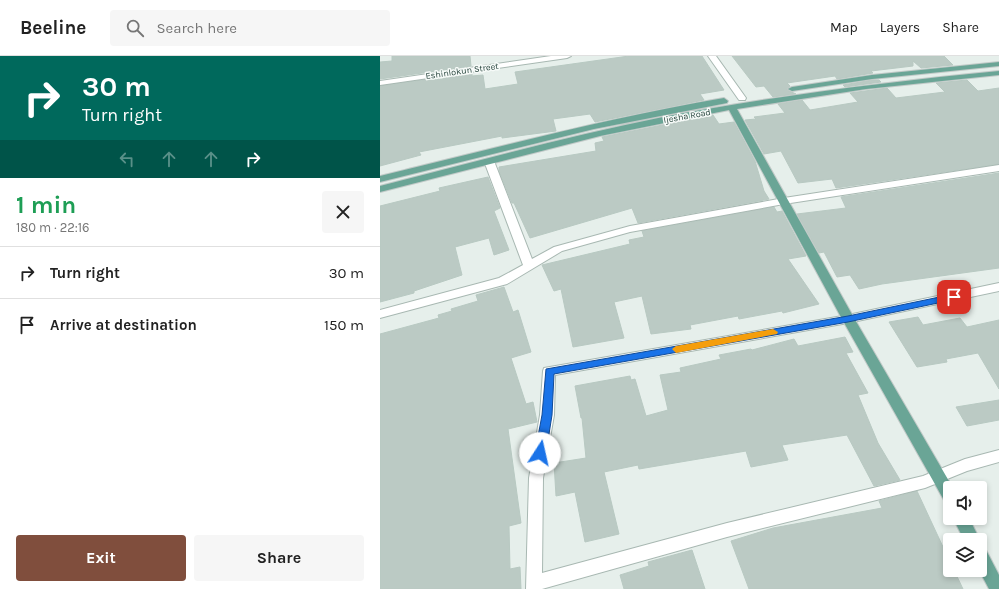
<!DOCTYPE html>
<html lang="en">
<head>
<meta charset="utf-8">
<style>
	:root { --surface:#fff; --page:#f6f6f6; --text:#222; --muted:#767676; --line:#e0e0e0; --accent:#804e3d }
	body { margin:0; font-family:Karla,sans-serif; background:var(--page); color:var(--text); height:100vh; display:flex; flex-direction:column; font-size:15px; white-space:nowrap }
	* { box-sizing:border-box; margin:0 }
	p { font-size:13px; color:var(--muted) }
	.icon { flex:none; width:22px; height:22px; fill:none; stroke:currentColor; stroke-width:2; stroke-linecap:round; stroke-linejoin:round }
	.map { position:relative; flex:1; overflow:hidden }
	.side { display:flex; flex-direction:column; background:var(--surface); width:380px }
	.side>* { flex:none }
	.top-card { background:#00695c; color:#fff; overflow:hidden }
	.fabs { position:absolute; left:563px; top:425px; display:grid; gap:8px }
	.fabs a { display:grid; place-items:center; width:44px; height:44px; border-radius:4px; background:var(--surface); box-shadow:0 2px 6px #0003; font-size:20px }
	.pin { position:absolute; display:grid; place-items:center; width:34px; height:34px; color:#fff; margin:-17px; border-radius:8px; box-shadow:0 2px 6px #0006 }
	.me { position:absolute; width:44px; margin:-22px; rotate:10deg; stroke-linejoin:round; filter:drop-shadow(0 0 3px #0008) }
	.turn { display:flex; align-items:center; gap:14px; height:84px; padding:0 16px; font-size:18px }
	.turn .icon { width:52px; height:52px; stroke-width:2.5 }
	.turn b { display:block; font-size:28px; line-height:34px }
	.lanes { display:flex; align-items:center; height:38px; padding:0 16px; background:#0003; justify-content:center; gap:20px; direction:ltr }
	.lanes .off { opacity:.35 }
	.round { display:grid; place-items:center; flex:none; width:42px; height:42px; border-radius:4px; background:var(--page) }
	.head { display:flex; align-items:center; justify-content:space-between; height:68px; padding:0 16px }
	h1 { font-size:24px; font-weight:700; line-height:30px; color:#1e9e55 }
	.cta { display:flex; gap:8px; margin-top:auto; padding:8px 16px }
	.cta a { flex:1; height:46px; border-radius:4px; background:var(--accent); color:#fff; font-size:16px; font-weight:700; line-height:46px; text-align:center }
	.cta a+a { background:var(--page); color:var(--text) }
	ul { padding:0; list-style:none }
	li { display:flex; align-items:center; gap:12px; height:52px; padding:0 16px; border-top:1px solid var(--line) }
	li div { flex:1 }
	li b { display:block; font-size:15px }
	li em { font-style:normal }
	header { display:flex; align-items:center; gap:24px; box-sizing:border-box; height:56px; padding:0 20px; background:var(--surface); border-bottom:1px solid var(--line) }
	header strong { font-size:19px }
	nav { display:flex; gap:22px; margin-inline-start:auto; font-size:14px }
	.search { width:280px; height:36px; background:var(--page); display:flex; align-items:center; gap:10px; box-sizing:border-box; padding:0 14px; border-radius:4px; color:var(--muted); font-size:15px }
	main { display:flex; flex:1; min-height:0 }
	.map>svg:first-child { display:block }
</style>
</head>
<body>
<header>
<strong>Beeline</strong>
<div class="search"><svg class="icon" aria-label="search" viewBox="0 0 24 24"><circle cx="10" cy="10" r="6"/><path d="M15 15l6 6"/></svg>Search here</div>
<nav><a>Map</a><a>Layers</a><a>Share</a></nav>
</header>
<main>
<section class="side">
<div class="top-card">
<div class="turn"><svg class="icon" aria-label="right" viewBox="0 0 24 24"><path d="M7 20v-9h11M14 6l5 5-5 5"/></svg><div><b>30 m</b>Turn right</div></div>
<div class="lanes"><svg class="icon off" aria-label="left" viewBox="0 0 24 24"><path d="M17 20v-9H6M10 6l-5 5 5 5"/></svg><svg class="icon off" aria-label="ahead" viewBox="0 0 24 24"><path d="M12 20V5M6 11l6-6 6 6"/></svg><svg class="icon off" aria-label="ahead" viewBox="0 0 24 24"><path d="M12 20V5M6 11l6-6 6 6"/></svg><svg class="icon" aria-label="right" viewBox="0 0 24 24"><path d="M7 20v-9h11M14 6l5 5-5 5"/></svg></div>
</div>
<div class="head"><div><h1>1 min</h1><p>180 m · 22:16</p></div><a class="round"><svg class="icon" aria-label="close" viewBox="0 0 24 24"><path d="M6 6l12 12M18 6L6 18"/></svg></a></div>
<ul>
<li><svg class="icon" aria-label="right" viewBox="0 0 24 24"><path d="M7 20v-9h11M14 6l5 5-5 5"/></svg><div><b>Turn right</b></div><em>30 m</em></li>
<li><svg class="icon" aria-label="arrive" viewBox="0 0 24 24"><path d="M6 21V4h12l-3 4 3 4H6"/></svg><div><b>Arrive at destination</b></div><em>150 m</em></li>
</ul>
<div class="cta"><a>Exit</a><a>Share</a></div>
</section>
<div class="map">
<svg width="619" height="533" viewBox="0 0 619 533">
	<rect width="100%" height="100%" fill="#e6efeb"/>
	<path fill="#bbcac4" stroke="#b8c9c2" d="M 12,0 L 90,0 L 91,10 L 0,23 L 0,6 L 12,5 Z
		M 249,0 L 322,0 L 344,34 L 320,38 L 324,44 L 215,66 L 210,58 L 173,63 L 176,75 L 122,82 L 122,80 L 39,96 L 41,99 L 0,110 L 0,30 L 92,17 L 92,20 L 103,19 L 105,33 L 138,28 L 135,16 Z
		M 352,0 L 564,0 L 573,9 L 541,12 L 533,5 L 533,10 L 491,15 L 493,17 L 457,23 L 455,20 L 407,27 L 410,30 L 407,34 L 416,38 L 393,41 L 384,30 L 376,31 Z
		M 492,24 L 499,24 L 501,26 L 465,31 L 463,29 Z
		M 587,24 L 598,35 L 619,32 L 619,108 L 456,132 L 452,123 L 418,127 L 401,95 L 384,98 L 365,64 L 376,63 L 374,61 L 405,57 L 398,48 L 422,44 L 430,54 L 478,46 L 470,37 L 507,32 L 516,42 L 565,36 L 556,27 Z
		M 333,59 L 339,68 L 354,66 L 375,105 L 384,135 L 389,143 L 258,167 L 252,152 L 150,182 L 134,147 L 132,147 L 119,115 L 119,111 L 216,95 L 215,87 L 224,85 L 222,81 Z
		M 619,117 L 619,212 L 502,228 L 479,233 L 470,219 L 457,221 L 444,196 L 439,197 L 417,158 L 466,152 L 461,141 Z
		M 108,121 L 120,152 L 114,155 L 129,194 L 114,199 L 109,182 L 75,191 L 82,219 L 34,235 L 34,237 L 0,246 L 0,150 L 60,135 L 59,132 Z
		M 394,151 L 397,156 L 402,155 L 426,200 L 408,203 L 439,248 L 403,257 L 402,255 L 359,263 L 358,260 L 310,269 L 311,273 L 271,278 L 262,240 L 234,246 L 244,282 L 193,291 L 181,233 L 174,235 L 162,209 L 250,188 L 249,184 L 264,181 L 262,175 Z
		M 124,231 L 133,256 L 138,254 L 151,296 L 131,302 L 146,348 L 153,346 L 157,366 L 128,373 L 141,467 L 129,470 L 130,513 L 140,511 L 141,533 L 0,533 L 0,278 L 59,262 L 58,259 L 72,255 L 71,253 L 98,245 L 96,239 Z
		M 538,261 L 543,269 L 580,262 L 587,271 L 619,264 L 619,333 L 598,297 L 566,303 L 567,306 L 537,311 L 509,266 Z
		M 465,281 L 473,296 L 466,297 L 488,337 L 478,339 L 498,387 L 520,424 L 494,430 L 467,379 L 402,389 L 408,404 L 371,411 L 366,395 L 259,413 L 258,409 L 224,416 L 239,478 L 205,486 L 195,436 L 176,440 L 174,407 L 206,402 L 202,362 L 201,362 L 195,330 L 250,320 L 251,324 L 255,323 L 266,360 L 288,354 L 280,319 L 301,316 L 300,312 L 341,303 L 339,299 L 371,293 L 372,294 L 414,283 L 418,290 Z
		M 619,344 L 619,364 L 587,370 L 576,351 Z
		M 537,435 L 570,506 L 570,514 L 574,514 L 583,533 L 369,533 L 351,485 L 393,472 L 502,452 L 499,445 Z
		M 312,494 L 325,533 L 244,533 L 240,519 L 269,510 L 268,506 Z"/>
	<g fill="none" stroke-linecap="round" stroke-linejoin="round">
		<defs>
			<path id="minor" d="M 171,0 L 191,0 L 187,2 L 0,29 L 0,25 Z
				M 328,0 L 336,0 L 366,42 L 365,44 L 359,44 Z
				M 109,102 L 114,105 L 152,203 L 174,191 L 250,170 L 404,142 L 619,109 L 619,115 L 404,148 L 250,176 L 182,195 L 127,228 L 0,262 L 0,254 L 119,222 L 143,209 L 104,105 Z
				M 619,227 L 619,235 L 468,267 L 175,319 L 174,359 L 163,422 L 162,517 L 347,467 L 543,420 L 585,403 L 619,394 L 619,406 L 587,415 L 545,432 L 347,481 L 162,533 L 146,533 L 149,422 L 160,359 L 163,315 L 164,312 L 468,259 Z"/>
			<path id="major" d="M 619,6 L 619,10 L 492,23 L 412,35 L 408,33 L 412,31 L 492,19 Z
				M 619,15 L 619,19 L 486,33 L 357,53 L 474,262 L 573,432 L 570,432 L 570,448 L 565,446 L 462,263 L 349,54 L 220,80 L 0,136 L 0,130 C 94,106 188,80 283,61 C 394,40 506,26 619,15 Z
				M 344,42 L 348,45 L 347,47 L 214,73 L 0,126 L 0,120 C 114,92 228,62 344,42 Z
				M 573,462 L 589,462 L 600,484 L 584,484 Z
				M 600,492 L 606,494 L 619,519 L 619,533 L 609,533 L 599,514 Z"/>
		</defs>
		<use href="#minor" stroke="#a8b8b2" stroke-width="2"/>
		<use href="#major" stroke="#c2cac8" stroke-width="2"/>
		<use href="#minor" fill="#fff" fill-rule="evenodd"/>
		<use href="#major" fill="#6aa596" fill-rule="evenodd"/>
	</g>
	<path fill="#1a73e8" stroke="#114b97" d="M 574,238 L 577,239 L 578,241 L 577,243 L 468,266 L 174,318 L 172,359 L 166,397 L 164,400 L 160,401 L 157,400 L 155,397 L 162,359 L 166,313 L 468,260 Z"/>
	<path fill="#f59e0b" d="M 393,273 L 398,276 L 397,278 L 296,297 L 292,293 L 296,290 Z"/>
	<g text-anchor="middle" stroke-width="3" stroke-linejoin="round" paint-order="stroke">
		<g font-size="9" fill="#24423a" stroke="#f7fbf9">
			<text transform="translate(82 15) rotate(-8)" y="3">Eshinlokun Street</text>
			<text transform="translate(307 60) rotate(-10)" y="3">Ijesha Road</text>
		</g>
	</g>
</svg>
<div class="fabs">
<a><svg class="icon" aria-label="sound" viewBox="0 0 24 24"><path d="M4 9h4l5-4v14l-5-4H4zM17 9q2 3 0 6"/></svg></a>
<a><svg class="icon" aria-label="layers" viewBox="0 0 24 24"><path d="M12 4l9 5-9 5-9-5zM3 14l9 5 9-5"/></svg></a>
</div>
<div class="pin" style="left:574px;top:241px;background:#d93025"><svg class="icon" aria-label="arrive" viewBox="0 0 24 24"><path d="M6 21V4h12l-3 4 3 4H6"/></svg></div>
<svg class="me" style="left:160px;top:397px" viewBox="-20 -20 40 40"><circle r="19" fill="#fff"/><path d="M0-13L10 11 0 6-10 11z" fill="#1a73e8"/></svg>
</div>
</main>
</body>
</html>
